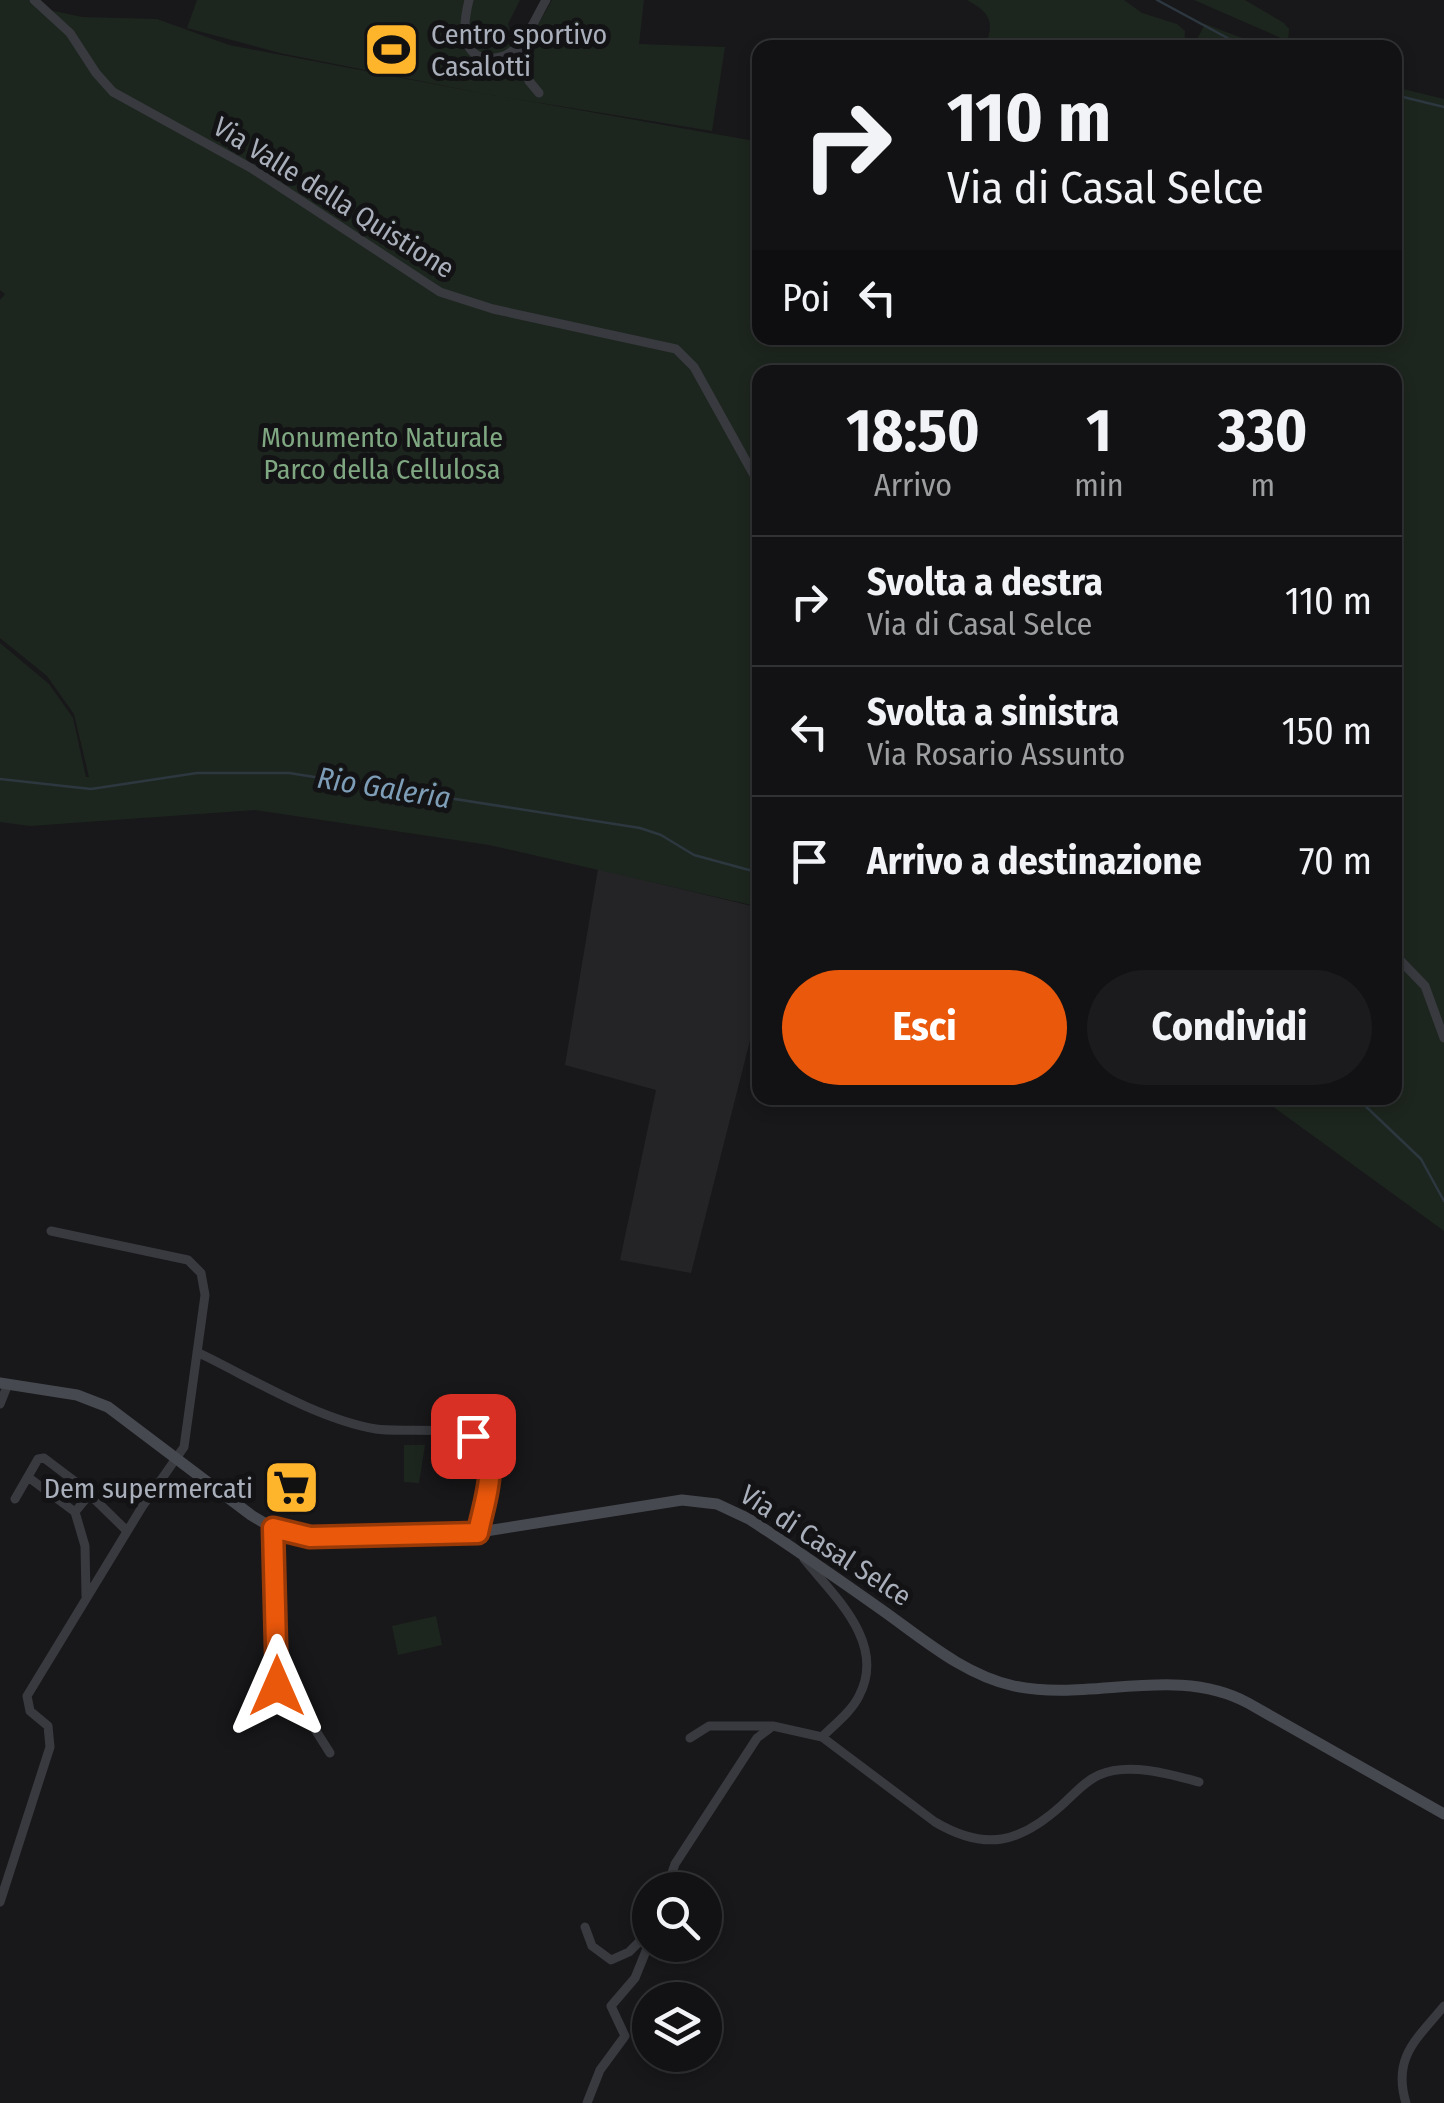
<!DOCTYPE html>
<html lang="it">
<head>
<meta charset="utf-8">
<style>
	:root { --surface:#121214; --page:#1b1b1d; --text:#f1f3f6; --muted:#9c9ea0; --line:#313234; --accent:#ea580c }
	body { margin:0; font-family:"Fira Sans Condensed",sans-serif; background:var(--page); color:var(--text); height:100vh; display:flex; flex-direction:column; font-size:38px; white-space:nowrap }
	* { box-sizing:border-box; margin:0 }
	p { font-size:32px; color:var(--muted) }
	.icon { flex:none; width:55px; height:55px; fill:none; stroke:currentColor; stroke-width:2; stroke-linecap:round; stroke-linejoin:round }
	.map { position:relative; flex:1; overflow:hidden }
	.side { position:absolute; left:752px; top:365px; width:650px; height:740px; display:flex; flex-direction:column; background:var(--surface); border-radius:20px; box-shadow:0 5px 15px #0003,0 0 0 2px var(--line) }
	.side>* { flex:none }
	.hud { position:absolute; left:752px; top:40px; width:650px; height:305px; border-radius:20px; box-shadow:0 5px 15px #0003,0 0 0 2px var(--line); background:#121214; color:var(--text); overflow:hidden }
	.tools { position:absolute; left:632px; top:1872px; display:grid; gap:20px }
	.tools a { display:grid; place-items:center; width:90px; height:90px; border-radius:50%; background:var(--surface); box-shadow:0 5px 15px #0003,0 0 0 2px var(--line); font-size:50px }
	.pin { position:absolute; display:grid; place-items:center; width:85px; height:85px; color:#fff; margin:-42px; border-radius:20px; box-shadow:0 5px 15px #0006 }
	.me { position:absolute; width:110px; margin:-55px; rotate:0deg; stroke-linejoin:round; filter:drop-shadow(0 0 8px #0008) }
	.turn { display:flex; align-items:center; gap:35px; height:210px; padding:0 30px; font-size:45px }
	.turn .icon { width:130px; height:130px; stroke-width:2.5 }
	.turn b { display:block; font-size:70px; line-height:85px }
	.then { display:flex; align-items:center; height:95px; padding:0 30px; background:#0003; gap:20px; font-size:38px }
	.eta { display:flex; justify-content:space-evenly; align-items:center; height:170px; text-align:center }
	.eta b { font-size:60px; font-weight:700; line-height:70px }
	.cta { display:flex; gap:20px; margin-top:auto; padding:20px 30px }
	.cta a { flex:1; height:115px; border-radius:60px; background:var(--accent); color:#fff; font-size:40px; font-weight:700; line-height:115px; text-align:center }
	.cta a+a { background:var(--page); color:var(--text) }
	ul { padding:0; list-style:none }
	li { display:flex; align-items:center; gap:30px; height:130px; padding:0 30px; border-top:2px solid var(--line) }
	li div { flex:1 }
	li b { display:block; font-size:38px }
	li em { font-style:normal }
	.map>svg:first-child { display:block }
</style>
</head>
<body>
<div class="map">
<svg width="1444" height="2103" viewBox="0 0 1444 2103">
	<rect width="100%" height="100%" fill="#18181a"/>
	<path fill="#242427" d="M 598,869 L 760,908 L 760,1001 L 691,1273 L 620,1260 L 656,1090 L 565,1065 Z"/>
	<path fill="#1d261e" d="M 0,0 L 29,0 L 39,8 L 82,17 L 157,19 L 229,45 L 496,96 L 280,53 L 187,28 L 197,0 L 520,0 L 508,24 L 517,51 L 525,47 L 552,0 L 644,0 L 639,44 L 725,47 L 712,131 L 499,96 L 760,142 L 760,338 L 1395,338 L 1395,87 L 1444,99 L 1444,1231 L 1261,1098 L 1395,1098 L 1395,372 L 760,372 L 760,907 L 489,845 L 255,810 L 30,826 L 0,822 L 0,643 L 49,684 L 73,718 L 86,777 L 89,777 L 74,714 L 47,676 L 0,638 L 0,300 L 5,294 L 0,290 Z
		M 967,0 L 1124,0 L 1142,13 L 1177,24 L 1185,31 L 1184,48 L 985,47 C 995,21 990,13 967,0 Z
		M 1194,0 L 1245,0 L 1284,23 L 1289,29 L 1288,41 Z
		M 1205,24 L 1266,47 L 1193,47 Z
		M 404,1445 L 425,1445 L 419,1483 L 404,1482 Z
		M 436,1616 L 442,1645 L 398,1655 L 392,1626 Z"/>
	<g fill="none" stroke-linecap="round" stroke-linejoin="round">
		<path stroke="#2c373f" stroke-width="2.5" d="M 1157,0 L 1246,48
			M 1395,95 L 1444,107
			M 0,779 L 91,789 L 197,773 L 289,773 L 640,828 L 661,835 L 694,855 L 760,873
			M 1357,1098 L 1421,1159 L 1444,1201"/>
		<path stroke="#383a3f" stroke-width="9" d="M 34,0 L 70,33 L 96,73 L 113,92 L 251,168 L 440,292 L 493,309 L 676,349 L 694,367 L 760,486
			M 469,0 C 464,20 458,56 488,58 C 496,59 504,57 511,52 C 527,41 536,17 546,0
			M 519,45 L 529,81 L 539,93
			M 1395,955 L 1425,986 L 1444,1038
			M 197,1352 C 251,1378 317,1419 376,1429 C 400,1433 466,1424 482,1442 C 501,1462 483,1509 478,1533
			M 0,1404 L 8,1384
			M 28,1477 L 75,1512
			M 15,1499 L 38,1459 L 44,1458 L 81,1486 L 127,1531
			M 273,1528 L 277,1686 L 292,1693 L 330,1753
			M 86,1596 L 85,1546 L 75,1512 L 89,1495
			M 822,1737 L 935,1822 C 986,1852 1020,1843 1062,1805 C 1073,1795 1085,1781 1099,1775 C 1128,1762 1170,1774 1199,1782
			M 690,1738 L 709,1726 L 773,1726
			M 666,1890 L 675,1864 L 757,1738 L 773,1726 L 822,1737 C 835,1724 851,1712 859,1696 C 887,1643 834,1596 804,1559
			M 0,1902 L 50,1747 L 48,1726 L 30,1711 L 27,1696 L 142,1507 L 184,1447 L 205,1295 L 201,1273 L 188,1260 L 51,1231
			M 585,1927 L 592,1946 L 611,1960 L 629,1952 L 650,1931
			M 587,2103 L 600,2070 L 625,2036 L 611,2006 L 635,1978 L 650,1941
			M 1406,2103 C 1392,2057 1417,2039 1444,2006"/>
		<path stroke="#464950" stroke-width="11" d="M 0,1383 L 77,1395 L 108,1407 L 251,1515 L 276,1530 L 293,1535 L 467,1534 L 682,1500 L 717,1504 L 749,1519 C 794,1548 838,1579 882,1610 C 923,1639 964,1675 1014,1686 C 1091,1702 1176,1664 1248,1703 L 1444,1814"/>
	</g>
	<g fill="none" stroke-linecap="round" stroke-linejoin="round">
		<defs>
			<path id="route" d="M 277,1686 L 273,1528 L 310,1537 L 478,1533 C 483,1504 504,1454 473,1436"/>
		</defs>
		<use href="#route" stroke="#983908" stroke-width="25"/>
		<use href="#route" stroke="#ea580c" stroke-width="18"/>
	</g>
	<defs>
		<symbol id="stadium-square" viewBox="-11 -11 22 22"><rect x="-9" y="-9" width="18" height="18" rx="4" fill="#ffb52b" stroke="#131315"/><path d="M0-5a6.5 5 0 1 0 0 10a6.5 5 0 1 0 0-10ZM-3.5-1.8h7v3.6h-7Z" fill="#111"/></symbol>
		<symbol id="supermarket-square" viewBox="-11 -11 22 22"><rect x="-9" y="-9" width="18" height="18" rx="4" fill="#ffb52b" stroke="#131315"/><path d="M-6-5.5h2.5l.6 2H6L4.5 2H-2.5L-4.4-4H-6ZM-1.5 3.2a1.3 1.3 0 1 0 .1 0ZM3 3.2a1.3 1.3 0 1 0 .1 0Z" fill="#111"/></symbol>
	</defs>
	<g fill-rule="evenodd">
		<use href="#stadium-square" x="360" y="18" width="63" height="63"/>
		<use href="#supermarket-square" x="260" y="1456" width="63" height="63"/>
	</g>
	<g text-anchor="middle" stroke-width="10" stroke-linejoin="round" paint-order="stroke">
		<g font-size="28" fill="#a9afbb" stroke="#131315" text-anchor="start">
			<text x="431" y="44">Centro sportivo<tspan x="431" dy="32">Casalotti</tspan></text>
			<text x="253" y="1498" text-anchor="end">Dem supermercati</text>
		</g>
		<g font-size="28" fill="#a9afbb" stroke="#131315">
			<text transform="translate(334 197) rotate(32)" y="10">Via Valle della Quistione</text>
			<text transform="translate(826 1545) rotate(33)" y="10">Via di Casal Selce</text>
		</g>
		<g font-size="28" fill="#7fa781" stroke="#131315">
			<text x="382" y="447">Monumento Naturale<tspan x="382" dy="32">Parco della Cellulosa</tspan></text>
		</g>
		<g font-size="30" font-style="italic" fill="#7e9eb8" stroke="#131315">
			<text transform="translate(384 788) rotate(9)" y="10">Rio Galeria</text>
		</g>
	</g>
</svg>
<div class="tools">
<a><svg class="icon" aria-label="search" viewBox="0 0 24 24"><circle cx="10" cy="10" r="6"/><path d="M15 15l6 6"/></svg></a>
<a><svg class="icon" aria-label="layers" viewBox="0 0 24 24"><path d="M12 4l9 5-9 5-9-5zM3 14l9 5 9-5"/></svg></a>
</div>
<div class="pin" style="left:473px;top:1436px;background:#d93025"><svg class="icon" aria-label="arrive" viewBox="0 0 24 24"><path d="M6 21V4h12l-3 4 3 4H6"/></svg></div>
<svg class="me" style="left:277px;top:1686px" viewBox="-20 -20 40 40"><path d="M0-17L14 15 0 8-14 15z" fill="#ea580c" stroke="#fff" stroke-width="4"/></svg>
<div class="hud">
<div class="turn"><svg class="icon" aria-label="right" viewBox="0 0 24 24"><path d="M7 20v-9h11M14 6l5 5-5 5"/></svg><div><b>110 m</b>Via di Casal Selce</div></div>
<div class="then">Poi<svg class="icon" aria-label="left" viewBox="0 0 24 24"><path d="M17 20v-9H6M10 6l-5 5 5 5"/></svg></div>
</div>
<section class="side">
<div class="eta">
<div><b>18:50</b><p>Arrivo</p></div>
<div><b>1</b><p>min</p></div>
<div><b>330</b><p>m</p></div>
</div>
<ul>
<li><svg class="icon" aria-label="right" viewBox="0 0 24 24"><path d="M7 20v-9h11M14 6l5 5-5 5"/></svg><div><b>Svolta a destra</b><p>Via di Casal Selce</p></div><em>110 m</em></li>
<li><svg class="icon" aria-label="left" viewBox="0 0 24 24"><path d="M17 20v-9H6M10 6l-5 5 5 5"/></svg><div><b>Svolta a sinistra</b><p>Via Rosario Assunto</p></div><em>150 m</em></li>
<li><svg class="icon" aria-label="arrive" viewBox="0 0 24 24"><path d="M6 21V4h12l-3 4 3 4H6"/></svg><div><b>Arrivo a destinazione</b></div><em>70 m</em></li>
</ul>
<div class="cta"><a>Esci</a><a>Condividi</a></div>
</section>
</div>
</body>
</html>
